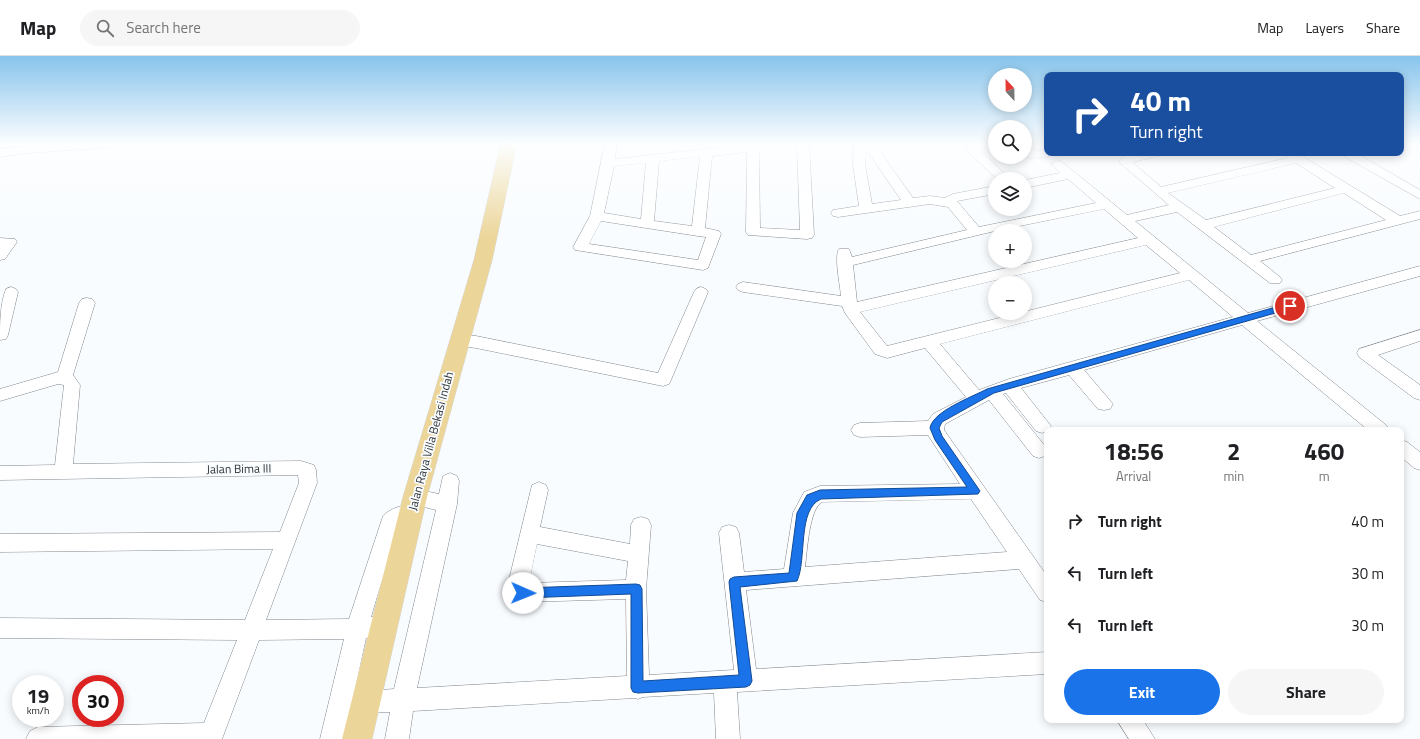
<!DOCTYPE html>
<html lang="en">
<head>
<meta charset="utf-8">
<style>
	:root { --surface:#fff; --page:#f6f6f6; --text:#202124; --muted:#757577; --line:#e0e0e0; --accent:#1a73e8 }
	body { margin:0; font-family:"Titillium Web",sans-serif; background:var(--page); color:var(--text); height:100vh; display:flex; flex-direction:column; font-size:15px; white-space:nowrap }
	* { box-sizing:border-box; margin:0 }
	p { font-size:13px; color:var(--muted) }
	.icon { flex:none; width:22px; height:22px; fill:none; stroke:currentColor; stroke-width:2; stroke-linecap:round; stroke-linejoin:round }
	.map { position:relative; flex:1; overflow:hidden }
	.drawer { position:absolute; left:1044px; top:371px; width:360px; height:296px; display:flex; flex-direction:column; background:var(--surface); border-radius:8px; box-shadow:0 2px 10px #0003 }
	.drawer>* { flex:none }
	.hud { position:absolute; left:1044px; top:16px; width:360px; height:84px; border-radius:8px; box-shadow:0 2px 10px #0003; background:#1a4fa0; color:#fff; overflow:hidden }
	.needle { width:26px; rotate:338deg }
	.tools { position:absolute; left:988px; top:12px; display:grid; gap:8px }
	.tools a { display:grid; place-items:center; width:44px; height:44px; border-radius:50%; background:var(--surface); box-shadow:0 2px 10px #0003; font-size:20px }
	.speed { position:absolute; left:12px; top:619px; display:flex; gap:8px; font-size:20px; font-weight:700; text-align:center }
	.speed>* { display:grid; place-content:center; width:52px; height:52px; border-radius:50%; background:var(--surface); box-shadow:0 2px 10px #0003; line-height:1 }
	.speed small { font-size:10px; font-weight:400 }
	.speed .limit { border:6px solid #d22; background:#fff; color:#111 }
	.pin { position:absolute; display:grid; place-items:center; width:34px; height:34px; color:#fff; margin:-17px; border:2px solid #fff; border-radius:50%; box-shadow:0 1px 4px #0007 }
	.me { position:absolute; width:44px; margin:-22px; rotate:91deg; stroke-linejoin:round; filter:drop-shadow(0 0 3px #0008) }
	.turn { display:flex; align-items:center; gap:14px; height:84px; padding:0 20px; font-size:18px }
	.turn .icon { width:52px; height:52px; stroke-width:2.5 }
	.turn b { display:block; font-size:28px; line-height:34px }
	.eta { display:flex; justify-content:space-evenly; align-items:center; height:68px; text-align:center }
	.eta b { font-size:24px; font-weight:700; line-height:28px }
	.primary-button { display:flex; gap:8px; margin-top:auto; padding:8px 20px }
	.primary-button a { flex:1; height:46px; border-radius:24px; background:var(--accent); color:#fff; font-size:16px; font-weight:700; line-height:46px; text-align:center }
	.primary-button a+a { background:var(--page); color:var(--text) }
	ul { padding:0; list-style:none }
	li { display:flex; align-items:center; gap:12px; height:52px; padding:0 20px }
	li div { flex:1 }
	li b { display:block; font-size:15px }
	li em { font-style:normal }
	header { display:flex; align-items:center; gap:24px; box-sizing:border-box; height:56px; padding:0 20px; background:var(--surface); border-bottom:1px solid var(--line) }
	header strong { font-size:19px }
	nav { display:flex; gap:22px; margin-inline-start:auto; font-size:14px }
	.search { width:280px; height:36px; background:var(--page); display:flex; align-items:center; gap:10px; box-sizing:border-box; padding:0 14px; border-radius:22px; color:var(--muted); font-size:15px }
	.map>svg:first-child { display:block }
</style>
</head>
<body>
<header>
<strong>Map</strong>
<div class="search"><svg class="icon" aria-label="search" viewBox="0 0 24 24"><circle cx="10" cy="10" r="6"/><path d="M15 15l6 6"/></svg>Search here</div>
<nav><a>Map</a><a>Layers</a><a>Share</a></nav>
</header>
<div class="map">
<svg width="1420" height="683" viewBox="0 0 1420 683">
	<rect width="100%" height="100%" fill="#f9fcff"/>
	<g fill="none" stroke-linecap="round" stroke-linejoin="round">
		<defs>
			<path id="minor" d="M 55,87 L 120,87 L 114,91 L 27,97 L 0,101 L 0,93 Z
				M 605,87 L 617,87 L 615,103 L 760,87 L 809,87 L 814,179 L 812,182 L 807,183 L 748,179 L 746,176 L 747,96 L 712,100 L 705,172 L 719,175 L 721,178 L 708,212 L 703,214 L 575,194 L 573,191 L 590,160 ZM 797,91 L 800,174 L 760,172 L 759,95 ZM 700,101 L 692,170 L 654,165 L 659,105 ZM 646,107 L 641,163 L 604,157 L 614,110 ZM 601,165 L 698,180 L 706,181 L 698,204 L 589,188 Z
				M 854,87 L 874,87 L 913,142 L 930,140 L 945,142 L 953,138 L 995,130 L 995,138 L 957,145 L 979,171 L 1096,147 L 1068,123 L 1025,132 L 1025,124 L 1060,117 L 1051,108 L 1057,104 L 1061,105 L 1127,159 L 1169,149 L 1119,106 C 1127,94 1148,97 1161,97 L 1159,100 L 1132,106 L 1161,131 L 1287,102 L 1282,97 L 1297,97 L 1400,160 L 1420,155 L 1420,163 L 1260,205 L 1280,221 L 1282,224 L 1280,227 L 1270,227 L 1177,156 L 1135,165 L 1248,257 L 1420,210 L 1420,220 L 1257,265 L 1386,369 L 1389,374 L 1368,374 L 1242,269 L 1084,314 L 1113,348 L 1110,353 L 1104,354 L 1098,353 L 1069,319 L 1021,332 L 1051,370 L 1049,374 L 1042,377 L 1036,375 L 1006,337 L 1003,338 L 1045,390 L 1047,393 L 1045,400 L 1039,402 L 1033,400 L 989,344 L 945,368 L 944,374 L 1047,520 L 1047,546 L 1040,544 L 1019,513 L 746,534 L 756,613 L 1047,596 L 1047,618 L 737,636 L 740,683 L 716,683 L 714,637 L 643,641 L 638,643 L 635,642 L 413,655 L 409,683 L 385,683 L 390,656 L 366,657 L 358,654 L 355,646 L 358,638 L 366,635 L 394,633 L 436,454 L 408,447 L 406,441 L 408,435 L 415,433 L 439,438 L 443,420 L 450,417 L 457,420 L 459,425 L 457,448 L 417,632 L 627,620 L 626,543 L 523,546 L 516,544 L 508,528 L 532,429 L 539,426 L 546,429 L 548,434 L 540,471 L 630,488 L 631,469 L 634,463 L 641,461 L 648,463 L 651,469 L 646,533 L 649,619 L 734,614 L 719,477 L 722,471 L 729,469 L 736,471 L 739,477 L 744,516 L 784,513 L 793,457 L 804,436 L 820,430 L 960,428 L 928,379 L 860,381 L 854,379 L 851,374 L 854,369 L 860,367 L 928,365 L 933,358 L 966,341 L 925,292 L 887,302 L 875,298 L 845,257 L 842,250 L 743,236 L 738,234 L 736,231 L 738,228 L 743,226 L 841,240 C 840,229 834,200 839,193 L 849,193 L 852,201 L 967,174 L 948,151 L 930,148 L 838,161 L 833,160 L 831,157 L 833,154 L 859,150 L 853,109 ZM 866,93 L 901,144 L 872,148 L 865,109 ZM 1296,107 L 1335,132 L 1206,164 L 1168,137 ZM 1344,137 L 1386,164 L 1251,199 L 1214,171 ZM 1104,153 L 1138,182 L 857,246 L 853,209 L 995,175 ZM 1146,189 L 1180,217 L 887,290 L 860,256 ZM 1189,224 L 1233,261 L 1009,323 L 979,334 L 940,288 ZM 971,443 L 1007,496 L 805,511 C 807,497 809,452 822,446 ZM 537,488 L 628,505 L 626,524 L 529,527 Z
				M 971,88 L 975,89 L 1010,123 L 997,123 L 967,95 L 965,92 Z
				M 1025,88 L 1036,95 L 1047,93 L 1047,97 L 1053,97 L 1047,101 L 1030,102 L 1025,98 Z
				M 1344,97 L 1359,97 L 1358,98 L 1420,134 L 1420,143 L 1345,101 Z
				M 0,182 L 15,183 L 17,186 L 5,203 L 0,204 Z
				M 11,231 L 16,233 L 18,236 L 8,279 L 6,283 L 0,284 C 0,268 0,247 6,233 Z
				M 701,231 L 706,233 L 708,236 L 671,324 L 669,328 L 663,330 L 476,292 L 453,289 L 451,285 L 453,281 L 459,279 L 476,280 L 658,317 L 694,236 L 696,233 Z
				M 87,242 L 92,243 L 95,247 L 73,319 L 80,329 L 73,408 L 301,405 L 314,409 L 316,414 L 317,427 L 266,564 L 349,563 L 383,460 C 392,451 406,447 418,451 L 421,457 L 418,463 L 402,467 L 398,470 L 371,561 L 384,560 L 392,563 L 395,570 L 392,577 L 384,580 L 366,582 L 344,683 L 320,683 L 344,583 L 259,584 L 222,683 L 26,683 L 30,675 L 38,671 L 204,667 L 237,584 L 0,582 L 0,562 L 245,564 L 273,493 L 0,496 L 0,478 L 280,476 L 299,427 L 298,419 L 0,424 L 0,410 L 55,409 L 64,329 L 58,328 L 0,345 L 0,333 L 58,316 L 79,247 L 82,243 Z
				M 1420,274 L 1420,285 L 1378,299 L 1420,329 L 1420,344 L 1414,342 L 1359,301 L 1357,297 L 1359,293 Z
				M 1401,384 L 1407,386 L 1420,396 L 1420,414 L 1414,412 L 1401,401 Z
				M 1117,664 L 1143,664 L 1155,683 L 1129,683 Z"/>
			<path id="major" d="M 501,87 L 517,87 L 492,204 L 427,441 L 372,683 L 342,683 L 403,441 L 474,204 Z"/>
		</defs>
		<use href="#minor" stroke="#81878e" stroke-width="1"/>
		<use href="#major" stroke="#d6d6d7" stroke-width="1"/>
		<use href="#minor" fill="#fff" fill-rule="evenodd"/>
		<use href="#major" fill="#ecd598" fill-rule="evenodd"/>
	</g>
	<linearGradient id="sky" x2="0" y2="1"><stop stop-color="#87c4ec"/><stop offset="0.48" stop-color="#fcfeff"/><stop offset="1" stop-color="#fcfeff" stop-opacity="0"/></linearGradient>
	<rect width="1420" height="183" fill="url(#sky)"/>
	<path fill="#1a73e8" stroke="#114b97" d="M 1290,247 L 1294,250 L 1293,252 L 994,337 L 942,366 L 939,372 L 942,380 L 978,432 L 980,435 L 978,438 L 821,443 C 797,453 807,504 797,525 L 740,531 L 752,625 L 750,629 L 746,631 L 638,637 L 633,636 L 631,632 L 631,538 L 523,542 L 519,541 L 517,537 L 519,534 L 523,532 L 636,528 L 640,529 L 642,533 L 643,625 L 739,619 L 729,526 L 730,523 L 734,521 L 789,517 L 797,457 L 807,439 L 820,434 L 967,431 L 935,384 L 930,372 C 933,355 972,341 987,333 Z"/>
	<g text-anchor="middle" stroke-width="3.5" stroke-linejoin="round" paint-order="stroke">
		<g font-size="12" fill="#313436" stroke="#f9fcff">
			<text transform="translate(431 385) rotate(-75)" y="4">Jalan Raya Villa Bekasi Indah</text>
			<text transform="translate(239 413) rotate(-1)" y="4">Jalan Bima III</text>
		</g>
	</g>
</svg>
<div class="tools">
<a><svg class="needle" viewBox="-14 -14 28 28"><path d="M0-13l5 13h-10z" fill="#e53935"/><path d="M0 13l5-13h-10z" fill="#757577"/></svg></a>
<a><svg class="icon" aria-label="search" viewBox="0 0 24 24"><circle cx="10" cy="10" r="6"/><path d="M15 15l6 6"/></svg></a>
<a><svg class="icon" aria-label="layers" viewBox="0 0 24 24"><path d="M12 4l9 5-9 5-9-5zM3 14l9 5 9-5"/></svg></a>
<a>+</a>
<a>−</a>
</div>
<div class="speed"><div>19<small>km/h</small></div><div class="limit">30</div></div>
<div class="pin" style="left:1290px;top:250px;background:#d93025"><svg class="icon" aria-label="arrive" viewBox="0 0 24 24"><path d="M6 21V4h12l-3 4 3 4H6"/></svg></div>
<svg class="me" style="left:523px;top:537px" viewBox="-20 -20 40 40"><circle r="19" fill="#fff"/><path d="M0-13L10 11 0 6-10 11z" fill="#1a73e8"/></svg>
<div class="hud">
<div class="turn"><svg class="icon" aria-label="right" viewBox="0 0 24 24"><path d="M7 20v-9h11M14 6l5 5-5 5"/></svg><div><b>40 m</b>Turn right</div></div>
</div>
<section class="drawer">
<div class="eta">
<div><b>18:56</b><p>Arrival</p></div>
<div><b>2</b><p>min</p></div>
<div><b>460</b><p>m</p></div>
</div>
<ul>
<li><svg class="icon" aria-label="right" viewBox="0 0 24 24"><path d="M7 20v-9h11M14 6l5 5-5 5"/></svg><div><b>Turn right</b></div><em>40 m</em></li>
<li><svg class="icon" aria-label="left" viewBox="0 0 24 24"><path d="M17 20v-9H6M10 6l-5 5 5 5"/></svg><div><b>Turn left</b></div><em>30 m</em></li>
<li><svg class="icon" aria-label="left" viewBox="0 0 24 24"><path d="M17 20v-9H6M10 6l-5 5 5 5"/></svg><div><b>Turn left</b></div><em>30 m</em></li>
</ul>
<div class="primary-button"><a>Exit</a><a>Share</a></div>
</section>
</div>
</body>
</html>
